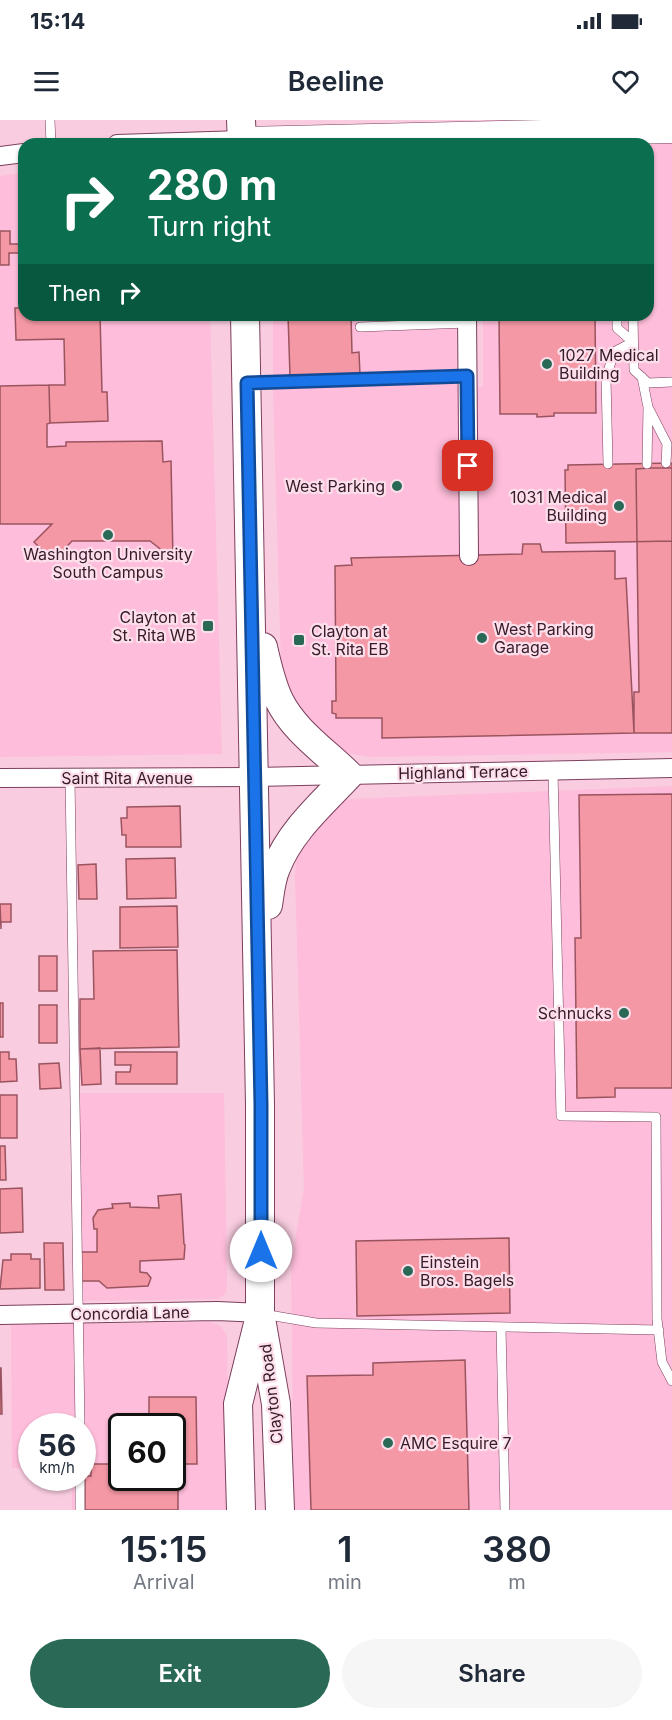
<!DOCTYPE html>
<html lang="en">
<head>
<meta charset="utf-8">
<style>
	:root { --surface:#fff; --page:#f6f6f7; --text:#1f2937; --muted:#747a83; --accent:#2a6956 }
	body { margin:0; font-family:Inter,sans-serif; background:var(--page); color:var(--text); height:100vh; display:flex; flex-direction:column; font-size:22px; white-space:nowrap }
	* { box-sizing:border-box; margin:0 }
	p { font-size:20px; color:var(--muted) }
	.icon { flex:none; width:33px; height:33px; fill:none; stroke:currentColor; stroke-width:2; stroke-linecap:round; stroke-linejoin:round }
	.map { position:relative; height:1390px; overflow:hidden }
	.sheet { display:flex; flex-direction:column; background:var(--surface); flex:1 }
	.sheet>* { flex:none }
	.top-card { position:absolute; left:18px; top:18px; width:636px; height:183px; border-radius:18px; box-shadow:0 2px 4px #0004; background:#0b6e4f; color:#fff; overflow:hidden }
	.speed { position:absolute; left:18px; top:1293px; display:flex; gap:12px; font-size:30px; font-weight:700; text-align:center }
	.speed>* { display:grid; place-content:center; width:78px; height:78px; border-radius:50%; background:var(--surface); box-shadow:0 2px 4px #0004; line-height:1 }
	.speed small { font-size:15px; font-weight:400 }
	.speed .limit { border:3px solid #111; border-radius:9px; background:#fff; color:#111 }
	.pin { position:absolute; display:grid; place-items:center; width:51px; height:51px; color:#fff; margin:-26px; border-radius:12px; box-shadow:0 3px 9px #0006 }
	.me { position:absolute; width:66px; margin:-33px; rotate:0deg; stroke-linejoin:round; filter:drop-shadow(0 0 4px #0008) }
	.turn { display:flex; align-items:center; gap:21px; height:126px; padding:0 30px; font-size:27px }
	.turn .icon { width:78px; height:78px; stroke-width:2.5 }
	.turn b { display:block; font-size:42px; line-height:51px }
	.then { display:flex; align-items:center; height:57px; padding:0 30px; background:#0003; gap:12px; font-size:22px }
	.eta { display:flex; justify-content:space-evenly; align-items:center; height:102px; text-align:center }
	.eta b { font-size:36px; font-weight:600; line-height:42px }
	.cta { display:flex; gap:12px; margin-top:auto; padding:12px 30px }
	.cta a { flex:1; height:69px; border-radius:36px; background:var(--accent); color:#fff; font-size:24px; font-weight:600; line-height:69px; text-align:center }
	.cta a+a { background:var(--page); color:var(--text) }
	.status { display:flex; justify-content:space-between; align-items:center; height:42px; padding:0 30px; background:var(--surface); direction:ltr }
	.status svg { height:16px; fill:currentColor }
	header { display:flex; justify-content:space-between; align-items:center; height:78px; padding:0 30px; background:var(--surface); font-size:27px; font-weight:600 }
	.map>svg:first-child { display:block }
</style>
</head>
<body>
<div class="status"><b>15:14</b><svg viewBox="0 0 49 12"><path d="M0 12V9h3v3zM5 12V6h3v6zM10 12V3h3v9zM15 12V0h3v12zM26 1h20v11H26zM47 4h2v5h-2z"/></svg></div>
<header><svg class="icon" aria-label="menu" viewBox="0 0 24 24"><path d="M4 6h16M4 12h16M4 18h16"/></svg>Beeline<svg class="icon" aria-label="heart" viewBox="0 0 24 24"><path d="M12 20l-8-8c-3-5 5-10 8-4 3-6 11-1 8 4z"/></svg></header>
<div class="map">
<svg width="672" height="1390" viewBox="0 0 672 1390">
	<rect width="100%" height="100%" fill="#f9cce0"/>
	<path fill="#febdda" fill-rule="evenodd" d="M 483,0 L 672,0 L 672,632 L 370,637 L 348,633 L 333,624 L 302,596 L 286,565 L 281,546 L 273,269 L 273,195 L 456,195 L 457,268 L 483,267 L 483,195 L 648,195 L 648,24 L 483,24 Z
		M 24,53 L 24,195 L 210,195 L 222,634 L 0,637 L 0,56 Z
		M 672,666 L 672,1390 L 294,1390 L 291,1144 L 304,1068 L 295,757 L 296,735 L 329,686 L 351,679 Z
		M 79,973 L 224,973 L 227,1162 L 226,1173 L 218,1179 L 83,1181 Z
		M 210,1202 L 221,1206 L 227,1216 L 229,1390 L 72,1390 L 72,1358 L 82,1358 L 82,1306 L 32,1306 L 31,1349 L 12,1348 L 11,1205 ZM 122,1306 L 172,1306 L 172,1358 L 122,1358 Z"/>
	<path fill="#f598a5" stroke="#9a545f" stroke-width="1.5" d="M 0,111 L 10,111 L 10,124 L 21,124 L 22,133 L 9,133 L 9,145 L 0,145 Z
		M 15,188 L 24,188 L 24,195 L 100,195 L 102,272 L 107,272 L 108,301 L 50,303 L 49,265 L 65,265 L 64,219 L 16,220 Z
		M 288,195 L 351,195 L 352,233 L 359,232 L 360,255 L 290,256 Z
		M 499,195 L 595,195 L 596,293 L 554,293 L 554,296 L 537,297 L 537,294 L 500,294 Z
		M 49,265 L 50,303 L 47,304 L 47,327 L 66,326 L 66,322 L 162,321 L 163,342 L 171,341 L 173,439 L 150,421 L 72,421 L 53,441 L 34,422 L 52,404 L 0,404 L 0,266 Z
		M 672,343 L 672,421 L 566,423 L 565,350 L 568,350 L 568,345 Z
		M 651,348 L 672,348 L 672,613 L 634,613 L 634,572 L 639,572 L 636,349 Z
		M 523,424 L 540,424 L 542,432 L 615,431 L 615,459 L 626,458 L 634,613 L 382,618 L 382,598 L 336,598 L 336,594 L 332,593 L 332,581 L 336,581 L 336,577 L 335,446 L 352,445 L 351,438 L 522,434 Z
		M 672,674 L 672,968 L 615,968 L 615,977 L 577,978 L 575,818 L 581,818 L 579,675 Z
		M 180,686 L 181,727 L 126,727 L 126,715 L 122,715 L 121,698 L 127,698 L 127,687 Z
		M 175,738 L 176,778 L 127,779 L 126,739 Z
		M 96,744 L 97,779 L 79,779 L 78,745 Z
		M 0,784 L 11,784 L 11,802 L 1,802 L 1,809 Z
		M 177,786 L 178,827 L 120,828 L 120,787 Z
		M 177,830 L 179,927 L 80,929 L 80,879 L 94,879 L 93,831 Z
		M 39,836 L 57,836 L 57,871 L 39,871 Z
		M 0,883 L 3,883 L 3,917 L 0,917 Z
		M 39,885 L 57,885 L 57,923 L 39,923 Z
		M 100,928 L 101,964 L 82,965 L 80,929 Z
		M 0,932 L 9,932 L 9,939 L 16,939 L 17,961 L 0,962 Z
		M 115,932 L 177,932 L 177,964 L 116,964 L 116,952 L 130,952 L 131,945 L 115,945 Z
		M 59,943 L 61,968 L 40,969 L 39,944 Z
		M 0,975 L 17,975 L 17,1018 L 0,1018 Z
		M 0,1026 L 5,1026 L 6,1060 L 0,1060 Z
		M 22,1068 L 23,1112 L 0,1113 L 0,1069 Z
		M 181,1074 L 184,1124 L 185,1125 L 184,1139 L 140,1141 L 140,1152 L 147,1153 L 151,1158 L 148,1166 L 107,1168 L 99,1161 L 79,1161 L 79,1132 L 97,1132 L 97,1109 L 94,1109 L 93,1098 L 98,1090 L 113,1088 L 112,1084 L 130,1083 L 130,1087 L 159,1088 L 158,1076 Z
		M 509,1118 L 510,1193 L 357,1196 L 356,1121 Z
		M 44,1123 L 63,1123 L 64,1170 L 45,1170 Z
		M 11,1134 L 31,1134 L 31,1139 L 40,1139 L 40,1168 L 0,1169 L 3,1140 L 11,1140 Z
		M 465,1240 L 469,1390 L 311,1390 L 307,1256 L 373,1255 L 373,1243 Z
		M 0,1248 L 1,1248 L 2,1294 L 0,1294 Z
		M 149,1277 L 196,1277 L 197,1344 L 172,1344 L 172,1306 L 149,1306 Z
		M 91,1344 L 122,1344 L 122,1358 L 172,1358 L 173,1344 L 173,1354 L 178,1354 L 178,1390 L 85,1390 L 85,1356 L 91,1356 Z"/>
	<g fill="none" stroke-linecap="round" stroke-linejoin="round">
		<defs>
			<path id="lane" d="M 50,0 L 51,24
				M 633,195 L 634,250 L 648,263 L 672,262
				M 360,207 L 467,203
				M 642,257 L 648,287 L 647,344
				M 251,263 L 467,256
				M 649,289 L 667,324 L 666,343
				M 608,344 L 606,258 L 614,232 L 633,222 L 617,208 L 617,195
				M 553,651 L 561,996 L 656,997 L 657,1199 L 662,1242 L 672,1261
				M 70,658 L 80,1306
				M 263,1194 L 316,1203 L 659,1210
				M 501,1207 L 505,1390
				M 80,1358 L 80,1390"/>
			<path id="street" d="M 117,24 L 242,20
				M 0,36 L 24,33
				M 467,195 L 469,436
				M 0,658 L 255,657 L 672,648
				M 0,1195 L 217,1191 L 260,1193"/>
			<path id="secondary" d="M 242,20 L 672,10"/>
			<path id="primary" d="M 241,0 L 242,24
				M 245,195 L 260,985 L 260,1193 L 276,1284 L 280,1390
				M 263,527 C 267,545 271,563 279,580 C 294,611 326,632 349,655 C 323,683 290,711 276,748 C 271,759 270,773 268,785
				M 241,1390 L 238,1284 L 258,1204"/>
		</defs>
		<use href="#lane" stroke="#7d3f5d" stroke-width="10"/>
		<use href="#street" stroke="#7d3f5d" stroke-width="20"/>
		<use href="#secondary" stroke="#7d3f5d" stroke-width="27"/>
		<use href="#primary" stroke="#7d3f5d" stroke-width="30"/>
		<use href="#lane" stroke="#fff" stroke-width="9"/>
		<use href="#street" stroke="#fff" stroke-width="18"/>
		<use href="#secondary" stroke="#fff" stroke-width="26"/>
		<use href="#primary" stroke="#fff" stroke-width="28"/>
	</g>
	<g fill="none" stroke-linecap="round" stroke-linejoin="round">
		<defs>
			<path id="route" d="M 261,1131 L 261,985 L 247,263 L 467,256 L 468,346"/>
		</defs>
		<use href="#route" stroke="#114b97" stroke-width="15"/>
		<use href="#route" stroke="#1a73e8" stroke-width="10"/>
	</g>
	<g fill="#2a6956" stroke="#fddeeb" stroke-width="2">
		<circle cx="547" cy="244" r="6"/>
		<circle cx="397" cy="366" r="6"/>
		<circle cx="619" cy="386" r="6"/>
		<circle cx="108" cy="415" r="6"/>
		<rect x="202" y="500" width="12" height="12" rx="3"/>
		<circle cx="482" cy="518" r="6"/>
		<rect x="293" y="514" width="12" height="12" rx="3"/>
		<circle cx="624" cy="893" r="6"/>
		<circle cx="408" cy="1151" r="6"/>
		<circle cx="388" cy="1323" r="6"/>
	</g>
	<g text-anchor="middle" stroke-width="4.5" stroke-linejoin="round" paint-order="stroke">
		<g font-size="16" fill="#361b28" stroke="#fddeeb" text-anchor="start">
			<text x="559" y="241">1027 Medical<tspan x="559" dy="18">Building</tspan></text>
			<text x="385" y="372" text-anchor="end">West Parking</text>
			<text x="607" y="383" text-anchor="end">1031 Medical<tspan x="607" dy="18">Building</tspan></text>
			<text x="108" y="440" text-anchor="middle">Washington University<tspan x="108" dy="18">South Campus</tspan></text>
			<text x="196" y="503" text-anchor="end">Clayton at<tspan x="196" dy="18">St. Rita WB</tspan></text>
			<text x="494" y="515">West Parking<tspan x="494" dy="18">Garage</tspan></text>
			<text x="311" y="517">Clayton at<tspan x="311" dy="18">St. Rita EB</tspan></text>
			<text x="612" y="899" text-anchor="end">Schnucks</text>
			<text x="420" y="1148">Einstein<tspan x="420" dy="18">Bros. Bagels</tspan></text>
			<text x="400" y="1329">AMC Esquire 7</text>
		</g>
		<g font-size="16" fill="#361b28" stroke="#fddeeb">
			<text transform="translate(463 652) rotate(-1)" y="6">Highland Terrace</text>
			<text x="127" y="664">Saint Rita Avenue</text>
			<text transform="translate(130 1193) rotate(-1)" y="6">Concordia Lane</text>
			<text transform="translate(271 1274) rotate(-97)" y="6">Clayton Road</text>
		</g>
	</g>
</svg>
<div class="speed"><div>56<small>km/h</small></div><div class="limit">60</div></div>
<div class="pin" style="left:468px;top:346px;background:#d93025"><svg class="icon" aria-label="arrive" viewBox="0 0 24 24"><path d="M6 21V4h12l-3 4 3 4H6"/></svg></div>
<svg class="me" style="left:261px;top:1131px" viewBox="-20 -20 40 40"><circle r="19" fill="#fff"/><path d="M0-13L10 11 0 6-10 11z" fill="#1a73e8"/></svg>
<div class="top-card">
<div class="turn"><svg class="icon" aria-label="right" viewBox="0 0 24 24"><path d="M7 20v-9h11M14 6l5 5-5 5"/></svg><div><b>280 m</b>Turn right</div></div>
<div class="then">Then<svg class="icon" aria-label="right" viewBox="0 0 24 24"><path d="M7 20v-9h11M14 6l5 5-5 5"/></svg></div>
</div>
</div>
<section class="sheet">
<div class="eta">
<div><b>15:15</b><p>Arrival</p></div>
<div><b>1</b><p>min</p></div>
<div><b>380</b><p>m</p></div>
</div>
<div class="cta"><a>Exit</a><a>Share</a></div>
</section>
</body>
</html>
